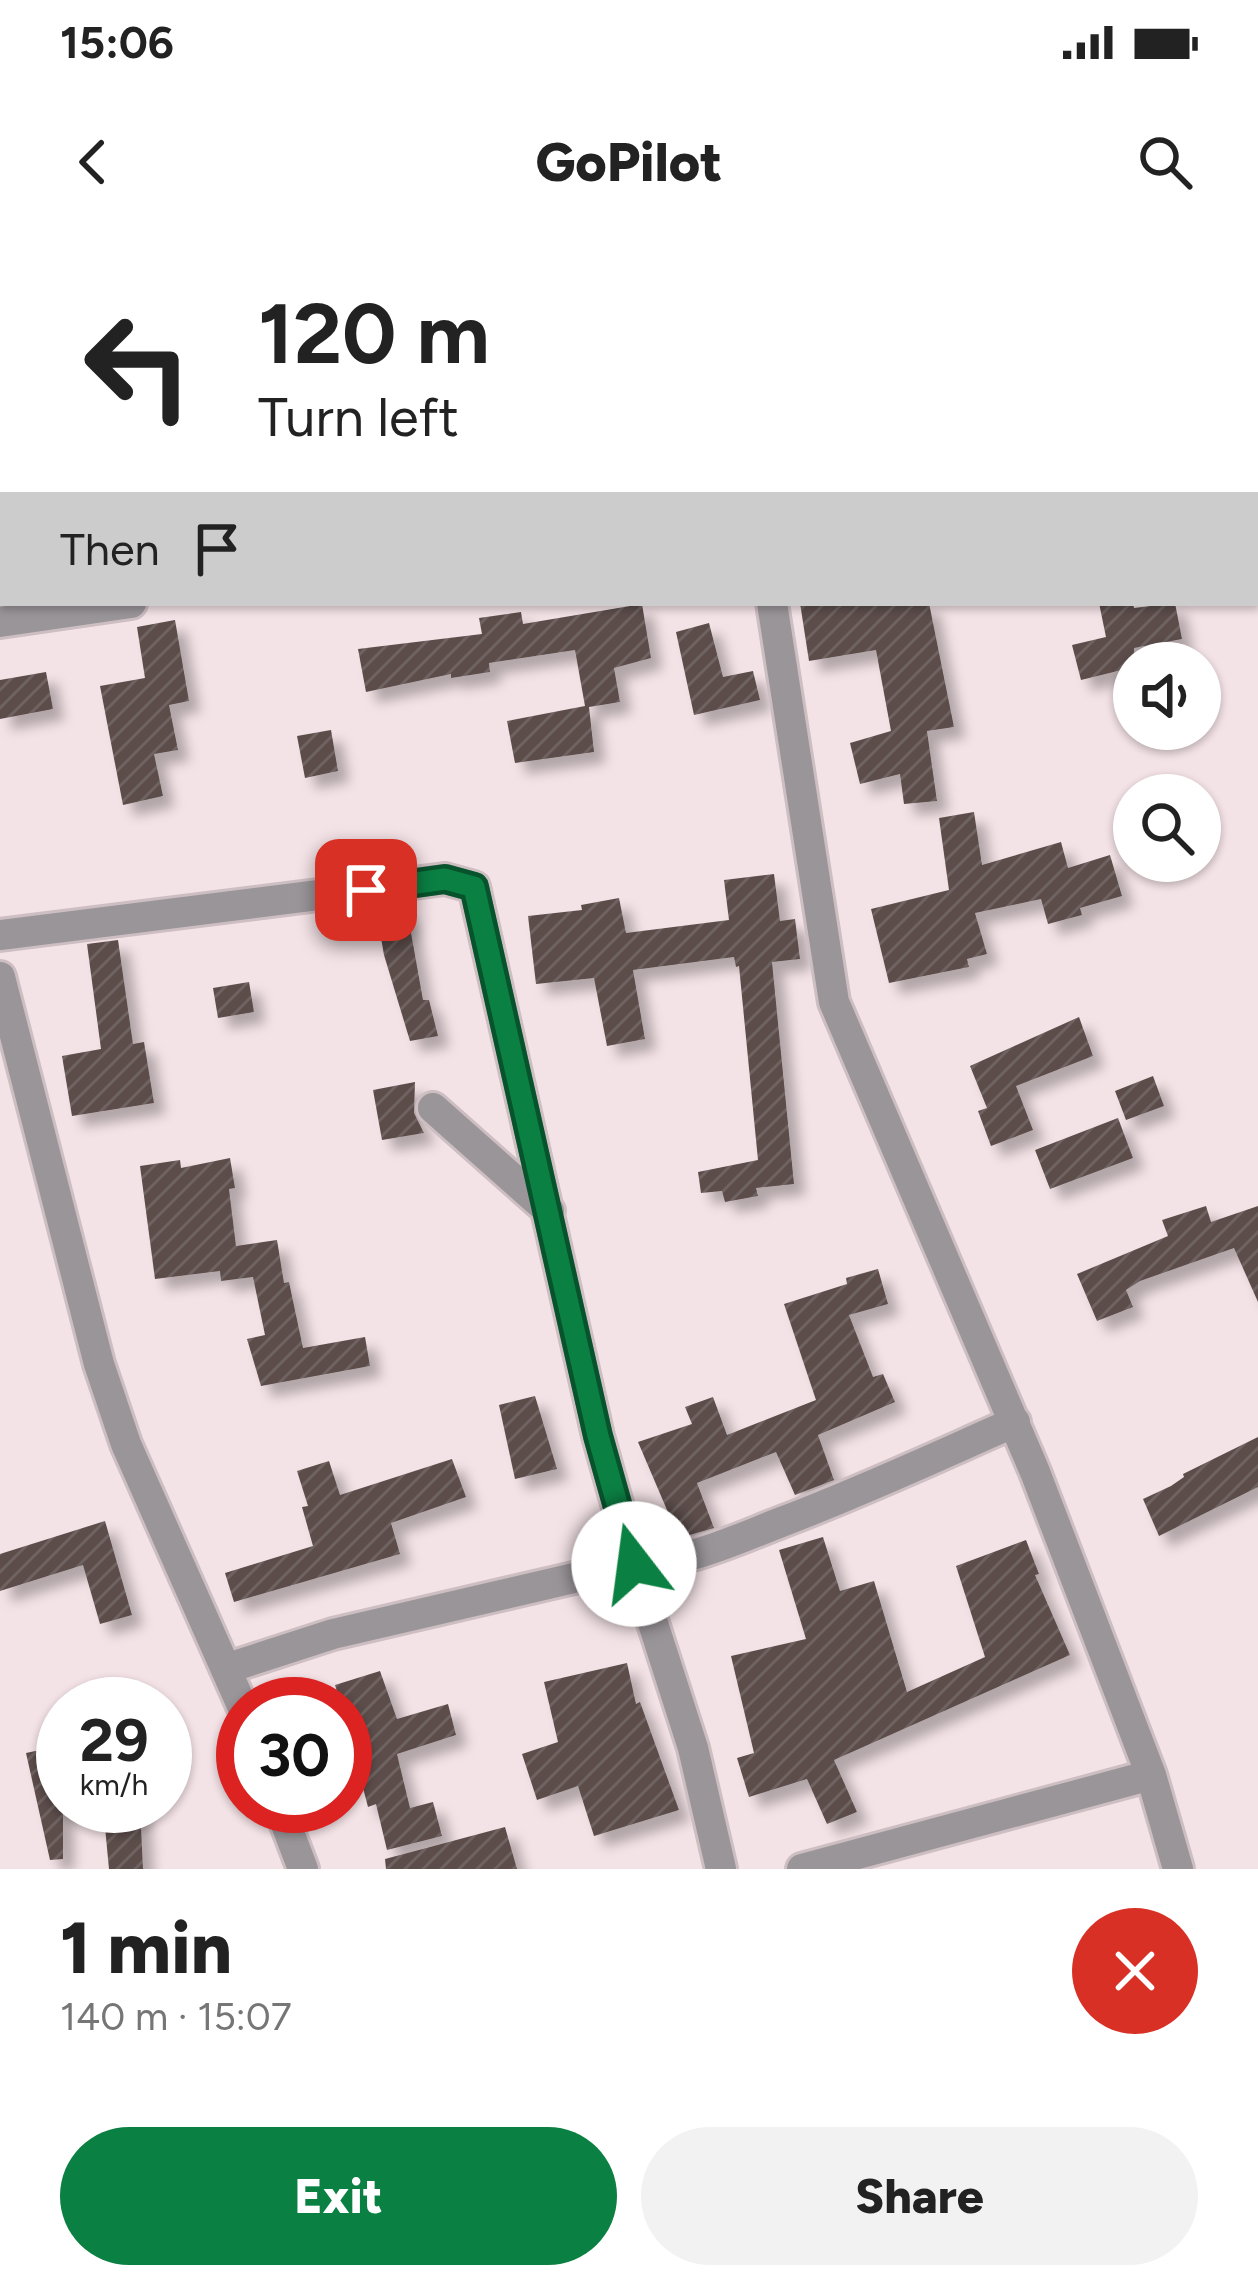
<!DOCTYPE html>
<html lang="en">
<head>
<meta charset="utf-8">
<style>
	:root { --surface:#fff; --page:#f2f2f2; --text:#222; --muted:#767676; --accent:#0b8043 }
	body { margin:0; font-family:Figtree,sans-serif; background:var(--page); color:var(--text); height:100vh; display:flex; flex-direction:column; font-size:45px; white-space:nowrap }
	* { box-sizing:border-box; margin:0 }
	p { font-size:39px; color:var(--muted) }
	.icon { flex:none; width:66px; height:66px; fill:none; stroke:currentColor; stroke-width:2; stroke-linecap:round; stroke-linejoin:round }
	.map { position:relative; height:1629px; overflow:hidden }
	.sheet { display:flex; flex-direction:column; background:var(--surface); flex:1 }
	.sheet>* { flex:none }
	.hud { position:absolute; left:0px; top:0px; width:1260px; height:366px; box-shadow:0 3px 9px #0004; background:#fff; color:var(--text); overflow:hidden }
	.fabs { position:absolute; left:1113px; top:402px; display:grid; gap:24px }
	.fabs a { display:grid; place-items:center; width:108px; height:108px; border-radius:50%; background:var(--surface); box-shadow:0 3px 9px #0004; font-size:60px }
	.speed { position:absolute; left:36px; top:1437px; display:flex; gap:24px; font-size:60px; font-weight:700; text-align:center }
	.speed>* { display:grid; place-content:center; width:156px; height:156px; border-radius:50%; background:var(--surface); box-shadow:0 3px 9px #0004; line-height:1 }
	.speed small { font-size:30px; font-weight:400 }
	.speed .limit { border:18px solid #d22; background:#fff; color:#111 }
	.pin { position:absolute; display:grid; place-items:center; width:102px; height:102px; color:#fff; margin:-51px; border-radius:24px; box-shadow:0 6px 18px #0006 }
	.me { position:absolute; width:132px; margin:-66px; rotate:345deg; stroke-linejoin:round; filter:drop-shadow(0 0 9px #0008) }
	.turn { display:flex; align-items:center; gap:42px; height:252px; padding:0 60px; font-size:54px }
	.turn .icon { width:156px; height:156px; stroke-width:2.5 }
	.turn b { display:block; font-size:84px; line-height:102px }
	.then { display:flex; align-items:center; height:114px; padding:0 60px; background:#0003; gap:24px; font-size:45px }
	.round { display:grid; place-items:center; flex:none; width:126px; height:126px; border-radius:63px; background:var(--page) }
	.headline { display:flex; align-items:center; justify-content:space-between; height:204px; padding:0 60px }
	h1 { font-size:72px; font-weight:800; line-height:90px }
	.cta { display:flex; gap:24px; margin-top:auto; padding:24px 60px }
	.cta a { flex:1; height:138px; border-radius:72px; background:var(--accent); color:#fff; font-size:48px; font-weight:800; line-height:138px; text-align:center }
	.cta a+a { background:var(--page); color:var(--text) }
	.status { display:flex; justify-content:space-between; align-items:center; height:84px; padding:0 60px; background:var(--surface); direction:ltr }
	.status svg { height:33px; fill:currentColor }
	header { display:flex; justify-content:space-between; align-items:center; height:156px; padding:0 60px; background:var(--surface); font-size:54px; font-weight:800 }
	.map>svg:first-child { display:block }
</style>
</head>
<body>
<div class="status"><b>15:06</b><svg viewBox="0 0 49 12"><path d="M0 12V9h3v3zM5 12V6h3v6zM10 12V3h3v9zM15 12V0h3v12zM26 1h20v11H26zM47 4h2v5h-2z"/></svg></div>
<header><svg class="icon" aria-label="back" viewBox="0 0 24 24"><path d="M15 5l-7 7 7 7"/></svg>GoPilot<svg class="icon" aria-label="search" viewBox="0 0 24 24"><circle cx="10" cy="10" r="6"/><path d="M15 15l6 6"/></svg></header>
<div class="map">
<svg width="1258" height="1629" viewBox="0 0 1258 1629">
	<defs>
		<pattern id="building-hatch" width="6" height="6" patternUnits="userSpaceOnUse" patternTransform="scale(3)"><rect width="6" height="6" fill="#5b4d4b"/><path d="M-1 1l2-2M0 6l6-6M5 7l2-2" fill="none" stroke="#6e6361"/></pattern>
		<filter id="shadow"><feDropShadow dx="11" dy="11" stdDeviation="6" flood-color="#0004"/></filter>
	</defs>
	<rect width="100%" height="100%" fill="#f3e2e6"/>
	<path fill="url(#building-hatch)" filter="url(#shadow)" d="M 800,363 L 929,363 L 954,487 L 927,491 L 937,561 L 904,564 L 900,534 L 860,544 L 850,503 L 891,491 L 876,410 L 809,421 Z
		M 1099,363 L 1133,363 L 1134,368 L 1175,363 L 1182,399 L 1134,408 L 1134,427 L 1081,440 L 1072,405 L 1106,397 Z
		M 642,364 L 651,418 L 614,428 L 620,462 L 589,467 L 594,512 L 515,523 L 507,481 L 585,466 L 575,410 L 489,423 L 490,432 L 451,438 L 451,434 L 366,452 L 358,409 L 482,394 L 479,378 L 521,372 L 523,384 Z
		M 175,380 L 189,461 L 169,465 L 178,510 L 154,514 L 163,556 L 123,565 L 100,446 L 145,438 L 137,387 Z
		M 709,383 L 723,437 L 753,431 L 760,460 L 694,475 L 676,392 Z
		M 46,432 L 53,469 L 0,479 L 0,440 Z
		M 331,490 L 338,531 L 305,538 L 297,496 Z
		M 974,572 L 982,625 L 1061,602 L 1068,628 L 1110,615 L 1122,656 L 1080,668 L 1082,675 L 1048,684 L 1041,659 L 975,673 L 987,714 L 967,719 L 969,727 L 889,743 L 871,669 L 949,650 L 939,578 Z
		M 774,634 L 780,681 L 795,679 L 800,719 L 772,722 L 794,944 L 756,948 L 758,956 L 725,962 L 722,951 L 701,953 L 698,932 L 758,920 L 739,726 L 736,727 L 734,717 L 633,730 L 645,799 L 607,806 L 594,738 L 536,744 L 528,676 L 582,670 L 581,665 L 619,658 L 626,693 L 729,680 L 724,640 Z
		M 407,670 L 423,760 L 429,760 L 438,796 L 410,801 L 384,715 L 377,675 Z
		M 118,700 L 133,804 L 144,802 L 154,863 L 72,876 L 62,816 L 101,809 L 87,704 Z
		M 249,742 L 254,772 L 218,778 L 213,748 Z
		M 1079,777 L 1093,816 L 1016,846 L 1033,890 L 991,906 L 978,871 L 987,868 L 970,826 Z
		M 1153,836 L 1164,866 L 1126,880 L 1115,851 Z
		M 415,842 L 414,873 L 424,893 L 382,900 L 373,850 Z
		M 1118,878 L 1133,918 L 1050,949 L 1035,910 Z
		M 230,918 L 235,948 L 229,949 L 236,1006 L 277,1000 L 284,1043 L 289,1042 L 303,1108 L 365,1097 L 370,1126 L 261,1146 L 247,1099 L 265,1095 L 253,1037 L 221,1041 L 220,1031 L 155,1039 L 140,926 L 180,920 L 181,928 Z
		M 1206,966 L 1211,982 L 1258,966 L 1258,1062 L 1234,1008 L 1140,1041 L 1126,1050 L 1133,1067 L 1097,1081 L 1077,1034 L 1168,996 L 1162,980 Z
		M 878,1029 L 888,1064 L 849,1075 L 873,1137 L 883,1134 L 895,1162 L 818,1195 L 834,1240 L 795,1255 L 776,1212 L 697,1243 L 714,1288 L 679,1298 L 638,1202 L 692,1184 L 685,1167 L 713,1157 L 727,1195 L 816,1160 L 784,1064 L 847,1044 L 846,1038 Z
		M 535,1156 L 557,1229 L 515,1239 L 499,1165 Z
		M 1258,1197 L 1258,1247 L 1159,1296 L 1143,1259 L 1171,1246 L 1184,1237 L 1183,1234 Z
		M 452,1219 L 466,1257 L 391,1283 L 400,1314 L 234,1362 L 225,1333 L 313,1306 L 302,1267 L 308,1266 L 297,1231 L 329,1221 L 340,1255 Z
		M 105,1281 L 132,1375 L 100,1384 L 83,1325 L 0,1351 L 0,1314 Z
		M 823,1297 L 840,1351 L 874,1341 L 907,1452 L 985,1417 L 956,1326 L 1026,1300 L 1039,1334 L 1035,1335 L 1070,1415 L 834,1520 L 857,1572 L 827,1584 L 807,1539 L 749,1557 L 737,1518 L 754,1513 L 731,1416 L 806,1399 L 779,1310 Z
		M 627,1423 L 636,1464 L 640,1462 L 679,1570 L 594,1596 L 578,1546 L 537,1560 L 522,1514 L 558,1502 L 544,1442 Z
		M 380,1431 L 397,1479 L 448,1464 L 456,1495 L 397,1514 L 410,1568 L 433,1562 L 442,1596 L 387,1610 L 376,1564 L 368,1567 L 347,1487 L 345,1464 L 341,1464 L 335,1445 Z
		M 63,1505 L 63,1619 L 50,1620 L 26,1513 Z
		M 103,1566 L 140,1566 L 143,1629 L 109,1629 Z
		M 505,1587 L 517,1629 L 386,1629 L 385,1619 Z"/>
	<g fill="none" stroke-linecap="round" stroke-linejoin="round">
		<defs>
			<path id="street" d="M 772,363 L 834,762 L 1035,1232 L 1151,1535 L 1178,1629
				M 0,382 L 131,363
				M 0,695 L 445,639 L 474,647 L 598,1196 L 634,1324 L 333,1394 L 228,1428
				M 0,737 L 99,1124 L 126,1204 L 243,1468
				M 433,868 L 549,971
				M 279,1566 L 303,1629
				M 721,1629 L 693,1508 L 634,1324 C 693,1321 730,1302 784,1281 C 863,1251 938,1216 1015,1182
				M 802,1629 L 1151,1535"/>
		</defs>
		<use href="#street" stroke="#cdbec2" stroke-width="36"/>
		<use href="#street" stroke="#9a9599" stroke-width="30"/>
	</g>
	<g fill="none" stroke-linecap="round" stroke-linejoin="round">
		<defs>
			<path id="route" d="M 366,650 L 445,639 L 474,647 L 598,1196 L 634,1324"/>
		</defs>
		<use href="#route" stroke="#07532c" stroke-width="30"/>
		<use href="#route" stroke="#0b8043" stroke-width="21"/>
	</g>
</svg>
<div class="fabs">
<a><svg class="icon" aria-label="sound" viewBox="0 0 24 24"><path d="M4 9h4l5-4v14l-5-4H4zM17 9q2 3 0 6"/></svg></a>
<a><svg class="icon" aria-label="search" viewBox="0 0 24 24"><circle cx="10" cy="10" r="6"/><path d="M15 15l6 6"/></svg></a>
</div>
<div class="speed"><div>29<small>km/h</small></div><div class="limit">30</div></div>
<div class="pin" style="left:366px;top:650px;background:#d93025"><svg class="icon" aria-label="arrive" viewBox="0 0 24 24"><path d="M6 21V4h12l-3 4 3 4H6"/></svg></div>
<svg class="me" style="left:634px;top:1324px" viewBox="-20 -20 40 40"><circle r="19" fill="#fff"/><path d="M0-13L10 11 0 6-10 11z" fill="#0b8043"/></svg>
<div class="hud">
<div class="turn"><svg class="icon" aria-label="left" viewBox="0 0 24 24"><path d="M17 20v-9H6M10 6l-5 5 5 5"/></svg><div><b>120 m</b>Turn left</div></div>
<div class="then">Then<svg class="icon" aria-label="arrive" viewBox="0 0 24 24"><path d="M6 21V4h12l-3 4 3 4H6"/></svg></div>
</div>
</div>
<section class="sheet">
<div class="headline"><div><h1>1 min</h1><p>140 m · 15:07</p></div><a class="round" style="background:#d93025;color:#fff"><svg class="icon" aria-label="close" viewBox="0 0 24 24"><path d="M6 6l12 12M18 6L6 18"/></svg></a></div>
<div class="cta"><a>Exit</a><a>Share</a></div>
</section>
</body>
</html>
